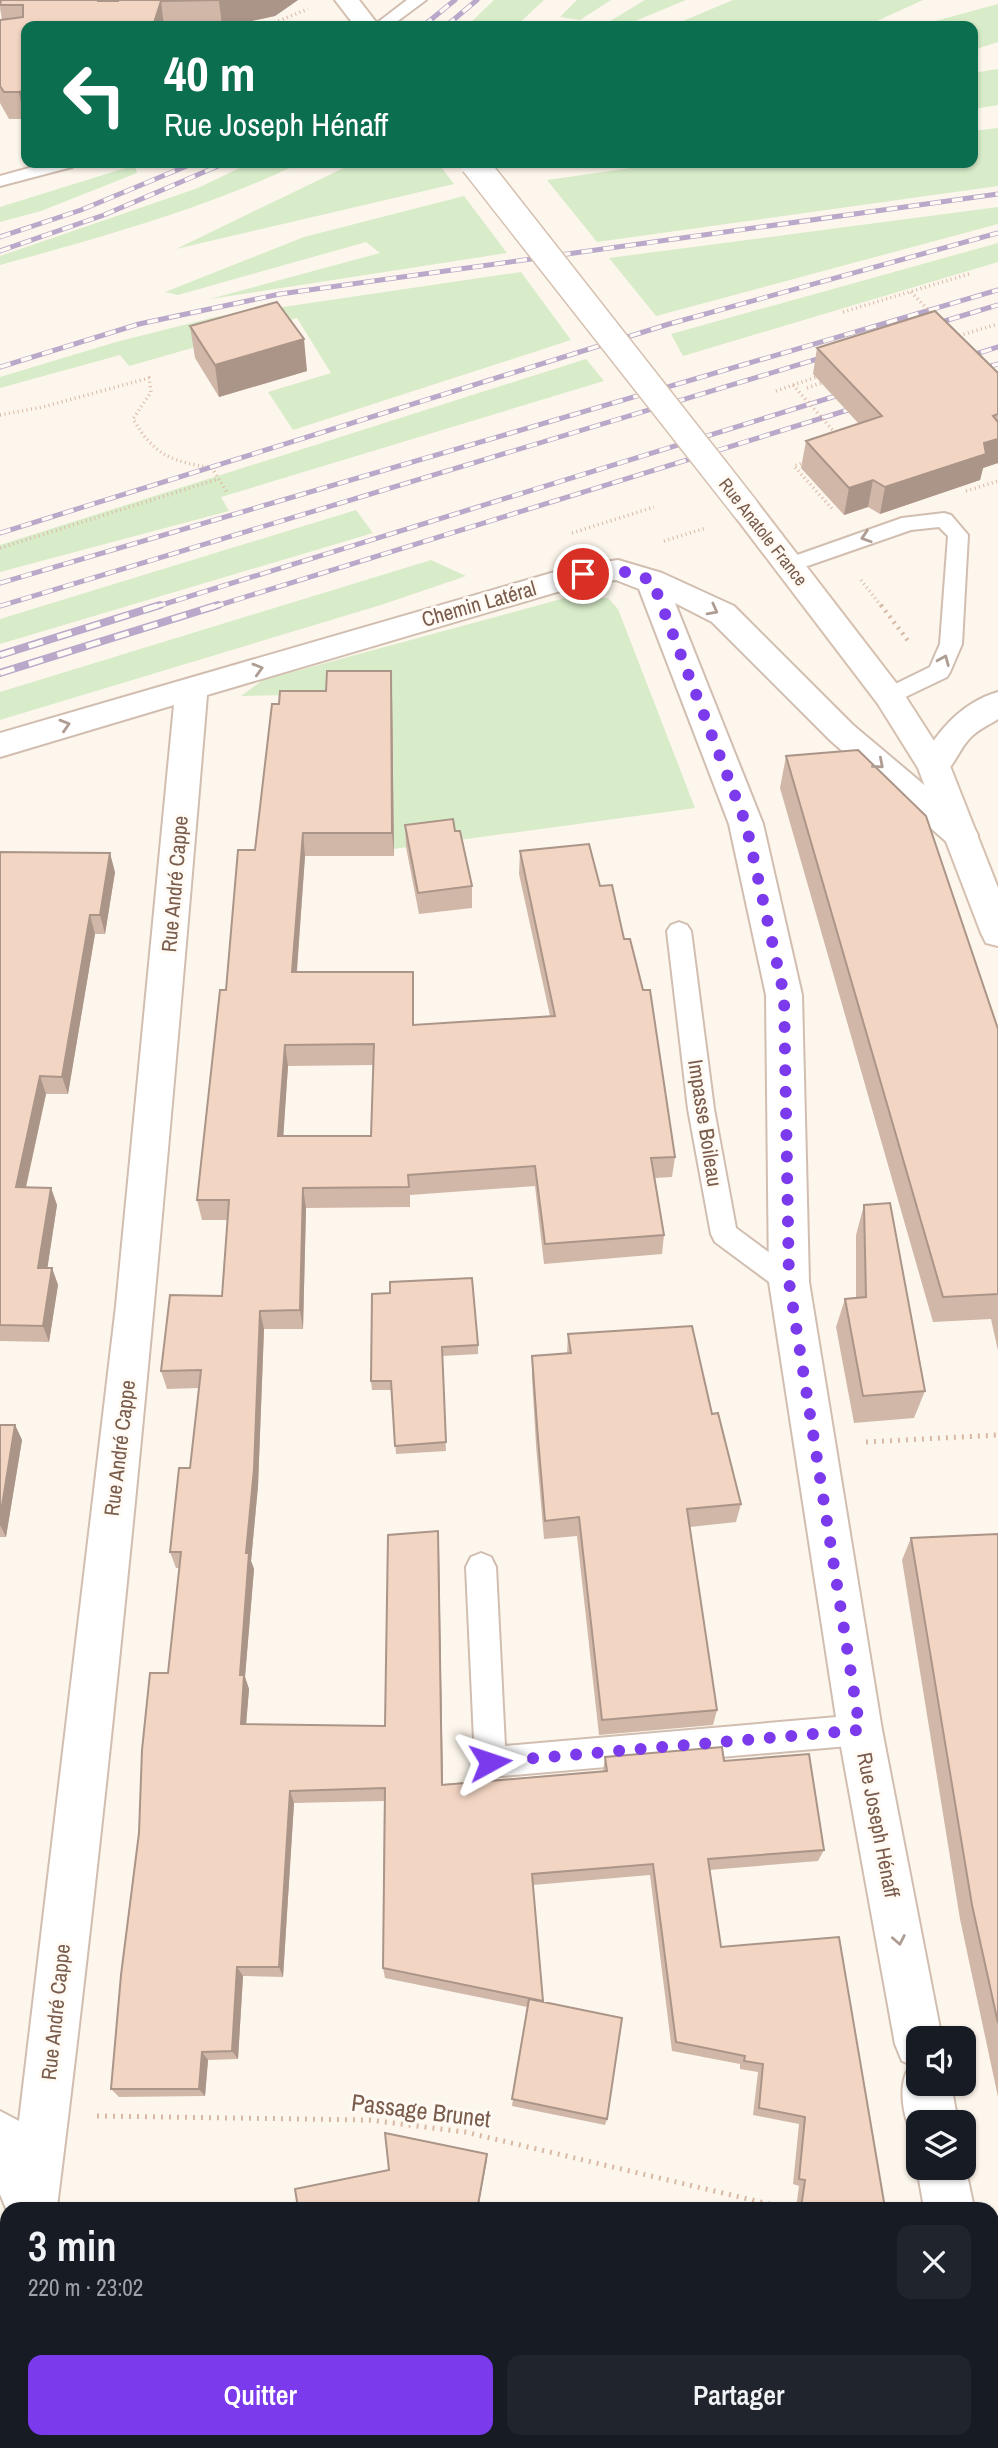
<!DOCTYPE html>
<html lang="fr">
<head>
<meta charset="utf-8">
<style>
	:root { --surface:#171b24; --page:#20242c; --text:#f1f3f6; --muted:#9ea1a6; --accent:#7c3aed }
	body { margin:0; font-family:"Archivo Narrow",sans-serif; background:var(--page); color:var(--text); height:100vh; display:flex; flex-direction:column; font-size:26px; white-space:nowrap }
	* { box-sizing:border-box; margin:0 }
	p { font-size:23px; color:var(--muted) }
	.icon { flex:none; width:38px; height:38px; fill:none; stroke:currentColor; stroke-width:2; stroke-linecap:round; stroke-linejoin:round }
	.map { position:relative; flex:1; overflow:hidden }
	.sheet { position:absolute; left:0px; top:2202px; width:999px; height:247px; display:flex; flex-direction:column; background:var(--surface); border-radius:21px 21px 0 0; box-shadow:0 2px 5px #0004 }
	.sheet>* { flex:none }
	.banner { position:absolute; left:21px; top:21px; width:957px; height:147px; border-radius:14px; box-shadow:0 2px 5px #0004; background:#0b6e4f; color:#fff; overflow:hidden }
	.buttons { position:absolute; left:906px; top:2026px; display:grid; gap:14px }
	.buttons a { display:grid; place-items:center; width:70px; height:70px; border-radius:14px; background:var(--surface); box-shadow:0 2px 5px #0004; font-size:35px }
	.pin { position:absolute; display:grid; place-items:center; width:60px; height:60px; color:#fff; margin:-30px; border:4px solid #fff; border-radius:50%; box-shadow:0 2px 7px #0007 }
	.me { position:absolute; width:77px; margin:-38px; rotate:85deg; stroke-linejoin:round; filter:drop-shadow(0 0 5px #0008) }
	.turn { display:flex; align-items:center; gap:24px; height:147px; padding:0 28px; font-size:32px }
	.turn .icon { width:91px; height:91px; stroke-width:2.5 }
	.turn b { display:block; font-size:49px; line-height:60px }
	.round { display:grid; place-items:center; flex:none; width:74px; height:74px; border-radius:14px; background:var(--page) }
	.head { display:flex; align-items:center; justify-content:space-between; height:119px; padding:0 28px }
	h1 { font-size:42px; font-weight:600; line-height:52px }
	.action { display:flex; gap:14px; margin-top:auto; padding:14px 28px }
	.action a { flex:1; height:80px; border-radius:14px; background:var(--accent); color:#fff; font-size:28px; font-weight:600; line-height:80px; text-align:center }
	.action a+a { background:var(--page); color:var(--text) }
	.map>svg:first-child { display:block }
</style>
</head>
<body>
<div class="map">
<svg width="998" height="2448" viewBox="0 0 998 2448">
	<rect width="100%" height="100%" fill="#fdf6ec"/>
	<path fill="#d8ecc9" d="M 494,0 L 544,0 L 516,26 L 467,26 Z
		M 577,0 L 611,0 L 580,20 L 560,17 Z
		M 645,0 L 686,0 L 623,26 L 602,26 Z
		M 733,0 L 923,0 L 866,26 L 671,26 Z
		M 998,4 L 998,42 L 973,50 L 973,26 L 917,26 Z
		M 998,69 L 998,105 L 973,109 L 973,73 Z
		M 998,128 L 998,186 L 597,242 L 547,180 L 666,163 L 973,163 L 973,131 Z
		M 250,163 L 300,163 C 205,209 102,237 0,265 L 0,256 L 198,188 Z
		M 354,163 L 438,163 L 454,184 L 176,249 Z
		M 135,165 L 137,173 L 41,211 L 0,222 L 0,207 Z
		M 464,196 L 507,253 L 210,299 L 380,253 L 366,242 L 178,295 L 165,292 L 304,237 Z
		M 998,207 L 998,224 L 656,316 L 609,258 Z
		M 998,243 L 998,262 L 683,356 L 671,334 Z
		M 521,272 L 571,340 L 293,430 L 268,392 L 331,373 L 297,318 L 129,366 L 120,355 L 0,388 L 0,377 L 116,342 L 215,317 Z
		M 586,359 L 604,381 L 221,497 L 229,511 L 0,572 L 0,545 Z
		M 356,510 L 373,533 L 0,644 L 0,619 Z
		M 431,560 L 466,576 L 384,604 L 0,720 L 0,692 Z
		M 565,598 L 608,598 L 618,609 L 695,808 L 393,849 L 329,694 L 241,696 L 263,680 Z"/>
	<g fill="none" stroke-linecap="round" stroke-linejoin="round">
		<defs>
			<path id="lane" d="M 407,0 L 426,0 L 391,26 L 373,26 Z
				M 47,163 L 75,163 L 72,167 L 0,186 L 0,176 Z
				M 944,513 L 951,515 L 968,535 L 962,644 L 950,672 L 947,677 L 897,701 L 881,701 L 878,696 L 881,691 L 930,667 L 940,644 L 948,536 L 939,527 L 911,530 L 790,572 L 780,565 L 783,560 L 902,518 Z
				M 679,922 L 687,925 L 691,931 L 714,1109 L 736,1228 L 798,1274 L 802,1282 L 798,1290 L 789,1294 L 780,1290 L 715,1242 L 711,1234 L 688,1109 L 667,931 L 671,925 Z
				M 481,1553 L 491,1557 L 496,1567 L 505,1746 L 860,1715 L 871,1719 L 875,1730 L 871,1741 L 860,1745 L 490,1777 L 479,1773 L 475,1762 L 466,1567 L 471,1557 Z"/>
			<path id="street" d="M 618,560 L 662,573 L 734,606 L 853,725 L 973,826 L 978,835 L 973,844 L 961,848 L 949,844 L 831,741 L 712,622 L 675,603 L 763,824 L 802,995 L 809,1282 L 882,1730 L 942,2039 L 919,2039 L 919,2084 L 951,2084 L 958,2123 L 919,2123 L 919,2142 C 903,2129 895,2079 912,2065 L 902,2061 L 895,2044 L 838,1730 L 769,1282 L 766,995 L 729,824 L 639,589 L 616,580 L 584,584 L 207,695 C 165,1200 120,1704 57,2207 L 7,2211 L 0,2194 L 0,2111 L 19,2121 L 116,1306 L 174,705 L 0,757 L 0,733 L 572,567 Z
				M 998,692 L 998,719 C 989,725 977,730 970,738 C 953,756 952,783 922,774 L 918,766 C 936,733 960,703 998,692 Z
				M 964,2161 L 974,2208 L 924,2208 L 917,2168 L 919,2164 L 919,2168 L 964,2168 Z
				M 992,2384 L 998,2386 L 998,2448 L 976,2448 L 974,2441 L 992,2441 Z
				M 97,2441 L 151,2441 L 154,2448 L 100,2448 Z"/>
			<path id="secondary" d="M 335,0 L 359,0 L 379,26 L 355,26 Z
				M 745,498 L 756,501 L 900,688 L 950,766 L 998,888 L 998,946 L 986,943 L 981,933 L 918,768 L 878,704 L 734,515 L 730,508 L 734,501 Z"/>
		</defs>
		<use href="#lane" stroke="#d1beb0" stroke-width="4"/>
		<use href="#street" stroke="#d1beb0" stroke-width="4"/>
		<use href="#secondary" stroke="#d6c0b0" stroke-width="4"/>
		<path stroke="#d9b8a5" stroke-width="3.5" stroke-dasharray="1 3.5" stroke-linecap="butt" d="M 266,26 L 308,9
			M 843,312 L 972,273
			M 955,337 L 998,324
			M 807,388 L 821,383
			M 776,391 L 819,376
			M 0,415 L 43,407 L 149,378 L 151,392 L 133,419 C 155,456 171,461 212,468 L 228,494
			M 805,462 L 794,466 L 834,511
			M 966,491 L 998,481
			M 572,533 L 654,507
			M 664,541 L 706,528
			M 0,548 L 218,479
			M 861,580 L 882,607"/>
		<path stroke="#d9b8a5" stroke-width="4.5" stroke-dasharray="2 5" stroke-linecap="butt" d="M 881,605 L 909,642"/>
		<path stroke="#d9b8a5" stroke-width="5" stroke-dasharray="2 6" stroke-linecap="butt" d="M 866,1442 L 998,1435
			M 97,2116 L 369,2120 L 465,2132 L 786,2208"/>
		<use href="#lane" fill="#fff" fill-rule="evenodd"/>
		<use href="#street" fill="#fff" fill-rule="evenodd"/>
		<use href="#secondary" fill="#fff" fill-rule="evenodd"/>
		<defs>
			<path id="rail-far1" d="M 423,26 L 455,0
				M 446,26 L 477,0
				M 0,237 L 81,210 L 194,163
				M 0,251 L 104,215 L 225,163
				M 928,326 L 998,305
				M 960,359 L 998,347
				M 0,367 L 139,324 L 280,294 L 998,194
				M 971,372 L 998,364
				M 0,533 L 669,324 L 998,233
				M 0,583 L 998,290
				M 0,606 L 834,354
				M 155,607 L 852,391
				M 213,607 L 864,405"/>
			<path id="rail" d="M 0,655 L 160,605
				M 0,673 L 218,605"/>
		</defs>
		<use href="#rail-far1" stroke="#b9a8c9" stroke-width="5"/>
		<use href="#rail" stroke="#b9a8c9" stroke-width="8"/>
		<use href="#rail-far1" stroke="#fffaf3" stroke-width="3.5" stroke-dasharray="11" stroke-linecap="butt"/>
		<use href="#rail" stroke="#fffaf3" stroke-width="5" stroke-dasharray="15" stroke-linecap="butt"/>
		<defs>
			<path id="secondary-bridge" d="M 474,163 L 745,508"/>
		</defs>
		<use href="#secondary-bridge" stroke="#d6c0b0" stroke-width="30" stroke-linecap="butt"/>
		<path stroke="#d9b8a5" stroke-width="3.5" stroke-dasharray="1 3.5" stroke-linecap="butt" d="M 911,292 L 934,316
			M 793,385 L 836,434"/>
		<use href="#secondary-bridge" stroke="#fff" stroke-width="27"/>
	</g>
	<path fill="#d1b7a8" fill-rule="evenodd" d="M 1,0 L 106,1 L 298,0 L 275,16 L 228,26 L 26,26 L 24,119 L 9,119 L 0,103 L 0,20 L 2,20 L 0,8 Z
		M 190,326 L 307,371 L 219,397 L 195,358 Z
		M 817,348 L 998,373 L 998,463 L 983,468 L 980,480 L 880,514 L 868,507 L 844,515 L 801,468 L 806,441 L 859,424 L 813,374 Z
		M 392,694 L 394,856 L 305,856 L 297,972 L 414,993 L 414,1025 L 550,1016 L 519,874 L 520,851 L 600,886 L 675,1157 L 672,1177 L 655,1178 L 664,1235 L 662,1254 L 544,1264 L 535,1186 L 410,1195 L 410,1207 L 306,1208 L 303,1329 L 264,1329 L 258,1486 L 251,1561 L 254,1569 L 245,1677 L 249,1689 L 246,1724 L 385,1726 L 438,1531 L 443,1784 L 603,1771 L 605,1757 L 724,1761 L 824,1850 L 818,1861 L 709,1870 L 721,1947 L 885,2208 L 796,2208 L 799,2186 L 793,2184 L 799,2124 L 753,2115 L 758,2072 L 740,2069 L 740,2064 L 672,2051 L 650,1875 L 533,1885 L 542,2002 L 607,2119 L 605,2125 L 512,2106 L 527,2007 L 385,1978 L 383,1968 L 384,1801 L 294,1803 L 283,1977 L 243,1976 L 238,2059 L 208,2060 L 205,2096 L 119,2097 L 111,2089 L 168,1673 L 180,1568 L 176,1568 L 170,1552 L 190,1468 L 199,1388 L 167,1389 L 161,1371 L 222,1296 L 227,1220 L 202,1220 L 197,1200 L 226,990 L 255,850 L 279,704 ZM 373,1065 L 371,1136 L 283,1136 L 288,1066 Z
		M 786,756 L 998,1029 L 998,1351 L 991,1319 L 933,1322 L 780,788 Z
		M 405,825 L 472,886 L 472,908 L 419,914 L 406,847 Z
		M 0,852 L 115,872 L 105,934 L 95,934 L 68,1094 L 46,1094 L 26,1188 L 51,1188 L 57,1205 L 47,1268 L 52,1268 L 58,1285 L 49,1342 L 0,1341 Z
		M 864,1205 L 925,1391 L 914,1418 L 854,1423 L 836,1327 L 845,1299 L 856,1298 L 856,1235 Z
		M 372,1294 L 478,1345 L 478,1354 L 442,1356 L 446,1451 L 396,1454 L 392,1390 L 372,1390 L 371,1381 Z
		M 568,1334 L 712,1414 L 741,1504 L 736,1522 L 690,1527 L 717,1710 L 713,1725 L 599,1735 L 577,1536 L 544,1539 L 536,1445 L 532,1376 L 532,1356 L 567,1354 Z
		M 0,1425 L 15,1425 L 22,1440 L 6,1537 L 0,1537 Z
		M 998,1534 L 998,2097 L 960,1919 L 902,1560 L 911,1538 Z
		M 793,2441 L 869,2441 L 869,2448 L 793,2448 Z"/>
	<path fill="#aa9588" d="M 222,0 L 298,0 L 275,16 L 228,26 L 222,26 L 219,1 Z
		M 161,1 L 164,26 L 153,26 Z
		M 26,90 L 26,118 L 24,119 L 19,92 Z
		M 304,339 L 307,371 L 219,397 L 215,365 Z
		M 998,439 L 998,463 L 983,468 L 980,480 L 880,514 L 885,487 L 984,443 Z
		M 873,480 L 868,507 L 844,515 L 849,488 Z
		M 391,671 L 392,694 L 394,856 L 392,833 Z
		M 303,833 L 305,856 L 295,994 L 292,972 Z
		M 110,853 L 115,872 L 105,934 L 100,915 Z
		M 90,915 L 95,934 L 68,1094 L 62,1077 Z
		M 413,972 L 414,993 L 414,1047 L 413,1025 Z
		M 285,1045 L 288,1066 L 282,1156 L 278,1136 Z
		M 40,1076 L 46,1094 L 22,1204 L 16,1187 Z
		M 51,1188 L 57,1205 L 45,1284 L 38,1268 Z
		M 303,1188 L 306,1208 L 303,1329 L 300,1310 Z
		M 52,1268 L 58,1285 L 49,1342 L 43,1326 Z
		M 260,1311 L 264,1329 L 258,1486 L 251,1561 L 254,1569 L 245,1677 L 249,1689 L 245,1738 L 241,1724 L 240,1675 Z
		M 15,1425 L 22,1440 L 6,1537 L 0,1525 L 0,1518 Z
		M 438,1531 L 439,1547 L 443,1797 L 442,1785 Z
		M 290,1791 L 294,1803 L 283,1977 L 279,1967 Z
		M 237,1967 L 243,1976 L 238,2059 L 232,2051 Z
		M 202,2052 L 208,2060 L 205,2096 L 199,2089 Z
		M 487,2154 L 487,2160 L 478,2208 L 478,2205 Z
		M 0,2287 L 7,2289 L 7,2311 L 0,2292 Z
		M 24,2441 L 34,2441 L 37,2448 L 27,2448 Z
		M 322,2441 L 325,2441 L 328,2448 L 325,2448 Z"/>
	<path fill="#f3d5c3" stroke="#aa9588" stroke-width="2" fill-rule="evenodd" d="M 1,0 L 98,0 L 98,1 L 118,1 L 118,0 L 222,0 L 161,1 L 153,26 L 26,26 L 26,90 L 19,92 L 4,92 L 0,86 L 0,20 L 23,17 L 23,5 L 0,5 Z
		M 277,302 L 304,339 L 215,365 L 190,326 Z
		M 935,311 L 998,373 L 998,414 L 993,416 L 998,422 L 998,439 L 984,443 L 986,454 L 885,487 L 873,480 L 849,488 L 806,441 L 882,416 L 817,348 Z
		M 327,671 L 391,671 L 392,833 L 303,833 L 292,972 L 413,972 L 413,1025 L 555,1016 L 520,851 L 589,844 L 600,886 L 612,885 L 624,939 L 630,939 L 643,990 L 650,990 L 675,1157 L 651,1158 L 664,1235 L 545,1244 L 535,1166 L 408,1175 L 409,1187 L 303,1188 L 300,1310 L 260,1311 L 254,1469 L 246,1553 L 249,1553 L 240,1675 L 244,1675 L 241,1724 L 385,1726 L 388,1535 L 438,1531 L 442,1785 L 607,1771 L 605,1757 L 722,1747 L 724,1761 L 809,1754 L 824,1850 L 708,1859 L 721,1947 L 839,1937 L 885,2208 L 801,2208 L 805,2180 L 799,2179 L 805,2117 L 759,2108 L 763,2064 L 744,2061 L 745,2056 L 676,2042 L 653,1864 L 532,1874 L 543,2001 L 383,1968 L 385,1788 L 290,1791 L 279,1967 L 237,1967 L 232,2051 L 202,2052 L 199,2089 L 111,2089 L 121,1975 L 139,1833 L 142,1750 L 150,1673 L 168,1673 L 181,1552 L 170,1552 L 179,1468 L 190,1468 L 201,1370 L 161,1371 L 170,1295 L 222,1296 L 229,1200 L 197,1200 L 220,990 L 226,990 L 238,850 L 255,850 L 272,704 L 279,704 L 280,691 L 326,691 ZM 374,1044 L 371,1136 L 278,1136 L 285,1045 Z
		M 858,750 L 926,816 L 998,1029 L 998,1294 L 943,1297 L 786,756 Z
		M 453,819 L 455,831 L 460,831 L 472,886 L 418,893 L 405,825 Z
		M 0,852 L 110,853 L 100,915 L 90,915 L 62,1077 L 40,1076 L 16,1187 L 51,1188 L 38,1268 L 52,1268 L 43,1326 L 0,1325 Z
		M 890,1203 L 925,1391 L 863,1396 L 845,1299 L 866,1297 L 864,1205 Z
		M 472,1278 L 478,1345 L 442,1347 L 446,1442 L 395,1446 L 391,1381 L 371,1381 L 372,1294 L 390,1293 L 390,1282 Z
		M 692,1326 L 712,1414 L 718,1413 L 741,1504 L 687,1509 L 717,1710 L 602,1720 L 579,1517 L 545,1521 L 537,1426 L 532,1356 L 571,1353 L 568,1334 Z
		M 0,1425 L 15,1425 L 0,1518 Z
		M 998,1534 L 998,2023 L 972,1905 L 911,1538 Z
		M 529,1999 L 622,2018 L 607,2119 L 512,2099 Z
		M 385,2133 L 487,2154 L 478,2205 L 494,2208 L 298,2208 L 295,2189 L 389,2170 Z
		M 0,2292 L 7,2311 L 7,2441 L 24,2441 L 27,2448 L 0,2448 Z
		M 223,2441 L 322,2441 L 325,2448 L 259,2448 L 258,2446 L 256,2448 L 226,2448 Z
		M 799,2441 L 869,2441 L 869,2448 L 800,2448 Z"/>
	<defs><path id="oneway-chevron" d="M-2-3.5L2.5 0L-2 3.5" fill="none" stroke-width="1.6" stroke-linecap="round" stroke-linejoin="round" transform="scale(1.75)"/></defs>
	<g stroke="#af9d94">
		<use href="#oneway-chevron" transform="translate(866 537) rotate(162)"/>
		<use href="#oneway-chevron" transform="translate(713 610) rotate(28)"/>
		<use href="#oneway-chevron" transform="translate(944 660) rotate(-67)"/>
		<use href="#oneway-chevron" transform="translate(258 669) rotate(-16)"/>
		<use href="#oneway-chevron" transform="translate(65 725) rotate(-17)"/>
		<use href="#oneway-chevron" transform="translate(879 764) rotate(41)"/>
		<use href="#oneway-chevron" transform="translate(899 1940) rotate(79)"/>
	</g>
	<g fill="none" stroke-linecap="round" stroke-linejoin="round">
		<path stroke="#7c3aed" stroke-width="12" stroke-dasharray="0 21.6" d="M 490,1762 L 860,1730 L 789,1282 L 784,995 L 746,824 L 652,580 L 618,570 L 583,574"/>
	</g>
	<g text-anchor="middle" stroke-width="6" stroke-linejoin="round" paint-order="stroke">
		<g font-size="18" fill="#7a5c4d" stroke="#fffaf3">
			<text transform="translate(763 532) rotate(52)" y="6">Rue Anatole France</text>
		</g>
		<g font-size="21" fill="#7a5c4d" stroke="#fffaf3">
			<text transform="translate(479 604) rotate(-16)" y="7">Chemin Latéral</text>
			<text transform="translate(175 884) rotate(-85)" y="7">Rue André Cappe</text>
			<text transform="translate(705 1123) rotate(81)" y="7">Impasse Boileau</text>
			<text transform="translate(120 1448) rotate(-83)" y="7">Rue André Cappe</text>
			<text transform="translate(878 1825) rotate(79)" y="7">Rue Joseph Hénaff</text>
			<text transform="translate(56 2012) rotate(-84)" y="7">Rue André Cappe</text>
		</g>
		<g font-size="24" fill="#7a5c4d" stroke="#fffaf3">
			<text transform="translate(421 2111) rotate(7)" y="8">Passage Brunet</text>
		</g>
	</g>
</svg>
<div class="buttons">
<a><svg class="icon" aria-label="sound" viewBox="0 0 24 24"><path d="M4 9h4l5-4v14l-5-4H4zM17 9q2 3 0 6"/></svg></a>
<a><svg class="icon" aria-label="layers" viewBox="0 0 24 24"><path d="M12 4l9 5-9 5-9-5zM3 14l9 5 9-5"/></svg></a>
</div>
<div class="pin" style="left:583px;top:574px;background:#d93025"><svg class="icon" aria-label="arrive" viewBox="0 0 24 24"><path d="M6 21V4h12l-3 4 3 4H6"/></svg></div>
<svg class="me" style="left:490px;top:1762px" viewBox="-20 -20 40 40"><path d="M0-17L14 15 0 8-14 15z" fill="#7c3aed" stroke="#fff" stroke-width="4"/></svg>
<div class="banner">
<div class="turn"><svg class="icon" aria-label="left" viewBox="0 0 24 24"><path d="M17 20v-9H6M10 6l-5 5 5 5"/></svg><div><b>40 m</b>Rue Joseph Hénaff</div></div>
</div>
<section class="sheet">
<div class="head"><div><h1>3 min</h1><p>220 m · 23:02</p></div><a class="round"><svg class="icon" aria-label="close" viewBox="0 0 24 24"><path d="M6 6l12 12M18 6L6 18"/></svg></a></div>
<div class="action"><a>Quitter</a><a>Partager</a></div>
</section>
</div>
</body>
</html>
